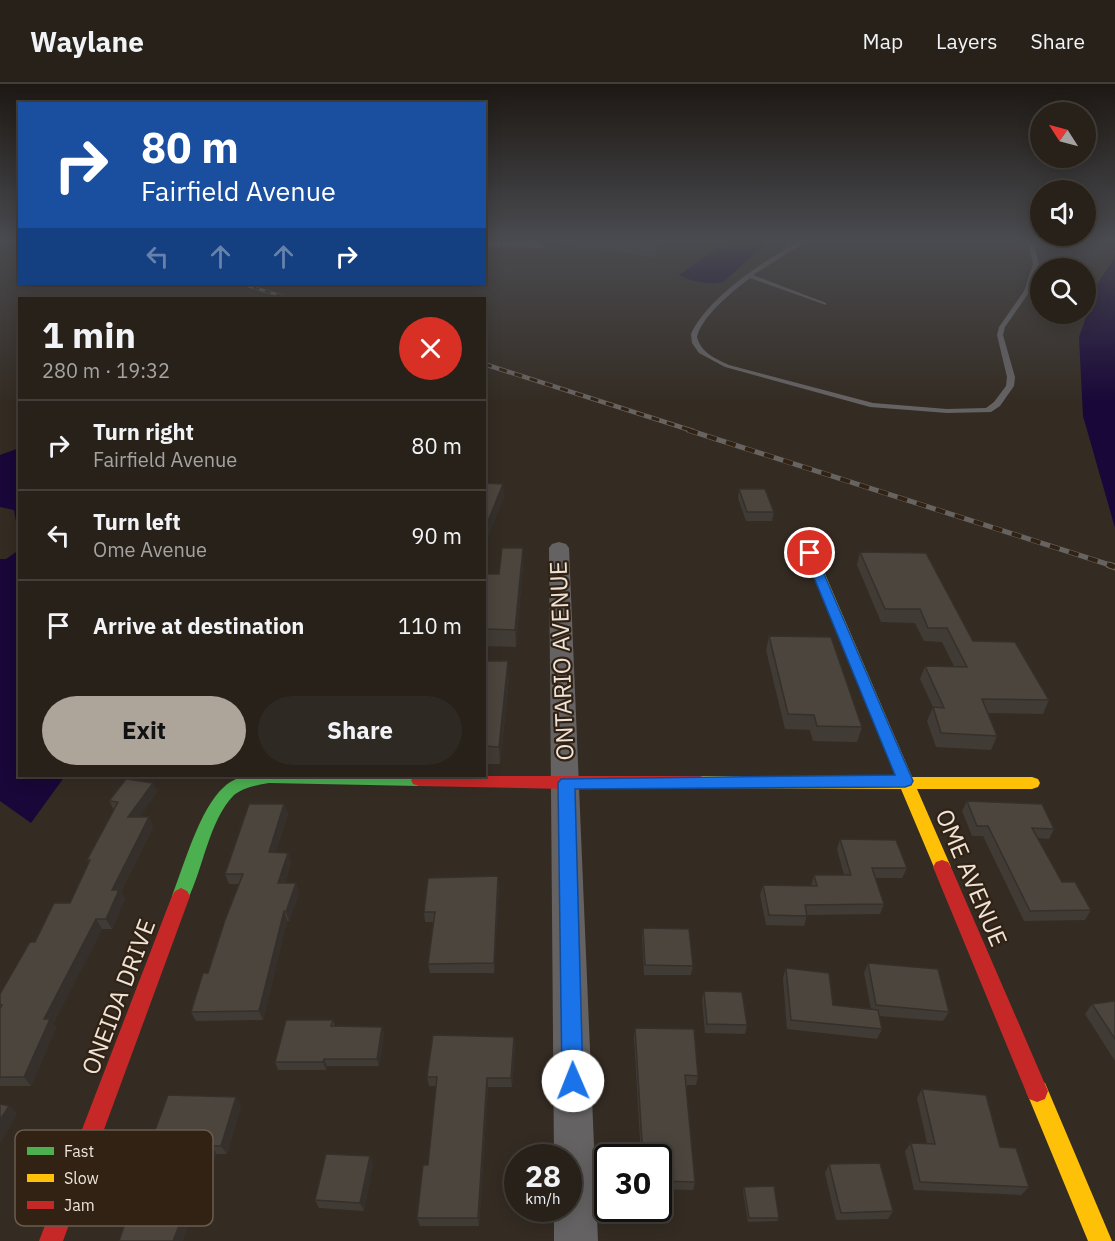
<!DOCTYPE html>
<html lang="en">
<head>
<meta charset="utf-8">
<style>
	:root { --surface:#27211a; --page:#2f2923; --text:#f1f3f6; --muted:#a4a3a2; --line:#433e39; --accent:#ada49a }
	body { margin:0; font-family:"IBM Plex Sans",sans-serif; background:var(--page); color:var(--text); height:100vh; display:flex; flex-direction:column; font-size:22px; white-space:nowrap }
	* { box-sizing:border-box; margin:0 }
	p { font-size:20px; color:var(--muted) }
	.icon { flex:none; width:33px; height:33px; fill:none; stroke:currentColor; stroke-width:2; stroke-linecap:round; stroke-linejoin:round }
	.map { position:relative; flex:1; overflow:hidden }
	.side { position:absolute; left:18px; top:213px; width:468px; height:480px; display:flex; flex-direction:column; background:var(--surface); border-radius:0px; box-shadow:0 3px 15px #0003,0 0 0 2px var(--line) }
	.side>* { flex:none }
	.top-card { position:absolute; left:18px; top:18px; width:468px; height:183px; border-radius:0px; box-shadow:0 3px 15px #0003,0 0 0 2px var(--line); background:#1a4fa0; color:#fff; overflow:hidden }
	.needle { width:39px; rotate:306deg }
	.buttons { position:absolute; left:1030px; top:18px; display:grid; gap:12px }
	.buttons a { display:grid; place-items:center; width:66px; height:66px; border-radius:50%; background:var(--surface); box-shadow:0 3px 15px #0003,0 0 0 2px var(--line); font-size:30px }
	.speed { position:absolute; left:504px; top:1060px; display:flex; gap:12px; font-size:30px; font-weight:700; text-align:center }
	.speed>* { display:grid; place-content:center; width:78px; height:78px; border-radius:50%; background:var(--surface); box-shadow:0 3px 15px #0003,0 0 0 2px var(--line); line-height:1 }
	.speed small { font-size:15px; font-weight:400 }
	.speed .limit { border:3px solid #111; border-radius:9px; background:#fff; color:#111 }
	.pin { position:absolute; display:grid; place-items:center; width:51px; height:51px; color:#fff; margin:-26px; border:3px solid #fff; border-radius:50%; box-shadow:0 2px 6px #0007 }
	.me { position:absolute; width:66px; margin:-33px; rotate:359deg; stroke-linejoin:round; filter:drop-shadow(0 0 4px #0008) }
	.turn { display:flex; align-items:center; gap:21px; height:126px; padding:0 24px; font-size:27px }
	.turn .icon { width:78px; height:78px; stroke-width:2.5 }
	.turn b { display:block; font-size:42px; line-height:51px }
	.lanes { display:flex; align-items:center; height:57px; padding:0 24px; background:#0003; justify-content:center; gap:30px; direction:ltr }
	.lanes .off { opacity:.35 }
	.round { display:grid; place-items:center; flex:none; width:63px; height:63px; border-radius:32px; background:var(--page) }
	.headline { display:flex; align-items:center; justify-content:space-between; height:102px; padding:0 24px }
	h1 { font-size:36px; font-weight:800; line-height:45px }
	.button { display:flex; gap:12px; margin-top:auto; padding:12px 24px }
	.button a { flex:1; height:69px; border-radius:36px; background:var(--accent); color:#111; font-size:24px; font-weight:800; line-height:69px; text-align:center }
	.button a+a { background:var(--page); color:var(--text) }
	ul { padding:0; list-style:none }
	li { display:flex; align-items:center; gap:18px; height:90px; padding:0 24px; border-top:2px solid var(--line) }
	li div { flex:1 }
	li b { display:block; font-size:22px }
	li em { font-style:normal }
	header { display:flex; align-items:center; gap:36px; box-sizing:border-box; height:84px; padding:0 30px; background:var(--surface); border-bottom:2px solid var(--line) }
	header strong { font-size:28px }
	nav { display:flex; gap:33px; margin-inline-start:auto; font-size:21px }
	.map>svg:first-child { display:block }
</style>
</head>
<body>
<header>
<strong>Waylane</strong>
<nav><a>Map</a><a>Layers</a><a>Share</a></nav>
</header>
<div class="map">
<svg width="1115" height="1157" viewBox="0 0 1115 1157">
	<rect width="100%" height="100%" fill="#342c23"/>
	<path fill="#180738" d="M 727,157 L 770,157 L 723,198 C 710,201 691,198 679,191 Z
		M 1115,167 L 1115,444 L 1083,332 L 1079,253 L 1098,199 L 1113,176 Z
		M 19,364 L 20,364 L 19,455 L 14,426 L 0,423 L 0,371 Z
		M 19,466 L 20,692 L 65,692 L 31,739 L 0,717 L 0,475 L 6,475 Z"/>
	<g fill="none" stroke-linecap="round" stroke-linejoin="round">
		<path fill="#656263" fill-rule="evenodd" d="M 800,157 L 807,157 L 753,191 L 826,219 L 826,221 L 750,194 C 734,206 701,233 697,253 C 701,269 716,275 729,281 L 873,319 L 947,325 L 986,324 L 994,318 L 1006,302 L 1007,293 L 997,251 L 999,243 L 1024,207 L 1033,180 L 1028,157 L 1033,157 L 1039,180 L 1030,207 L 1005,243 L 1003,251 L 1015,293 L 1014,302 L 1000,322 L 991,328 L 947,329 L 870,323 L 725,283 L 699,269 L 692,259 L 691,250 C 707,214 766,175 800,157 Z
			M 499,158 L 501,161 L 484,165 L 484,162 Z"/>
		<path fill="#656263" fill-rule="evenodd" d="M 484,157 L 540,158 L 545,161 L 540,164 L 484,161 Z
			M 559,458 L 566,460 L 569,464 L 598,1157 L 554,1157 L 554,1125 L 568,1125 L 568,1074 L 554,1074 L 549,464 L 552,460 Z"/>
		<path fill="#4caf50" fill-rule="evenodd" d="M 249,692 L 423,692 L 427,696 L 425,700 L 419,702 L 269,699 C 257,701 244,703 234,711 C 209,736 203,786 187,817 L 181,820 L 175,817 L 172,812 C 184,781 200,724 224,703 C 231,696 240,693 249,692 Z"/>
		<path fill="#ffc107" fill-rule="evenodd" d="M 801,445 L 807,448 L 912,693 L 1032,693 L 1038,695 L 1040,699 L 1038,703 L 1032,705 L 917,705 L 951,783 L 948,788 L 942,790 L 936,788 L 901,705 L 700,704 L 694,702 L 692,698 L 694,694 L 700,692 L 896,693 L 795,448 Z
			M 1037,996 L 1045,999 L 1112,1157 L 1088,1157 L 1026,1007 L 1029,999 Z"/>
		<path fill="#c62828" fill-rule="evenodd" d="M 415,692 L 700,692 L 706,694 L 708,698 L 706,702 L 700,704 L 566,705 L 419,702 L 413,700 L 411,696 Z
			M 942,776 L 948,778 L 951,783 L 1048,1007 L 1045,1015 L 1037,1018 L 1029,1015 L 933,783 L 936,778 Z
			M 181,804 L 187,807 L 190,812 L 63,1157 L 39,1157 L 172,812 L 175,807 Z"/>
		<defs>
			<path id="rail-far3" d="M 242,200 L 289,214"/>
			<path id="rail-far2" d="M 484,280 L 693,347"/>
			<path id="rail-far1" d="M 688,346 L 1113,482"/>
			<path id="rail" d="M 1109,481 L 1115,483"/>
		</defs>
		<use href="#rail-far3" stroke="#676360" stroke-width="3"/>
		<use href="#rail-far2" stroke="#676360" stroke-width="4.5"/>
		<use href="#rail-far1" stroke="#676360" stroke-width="5"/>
		<use href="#rail" stroke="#676360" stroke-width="7"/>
		<use href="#rail-far3" stroke="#312213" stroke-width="2" stroke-dasharray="6" stroke-linecap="butt"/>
		<use href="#rail-far2" stroke="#312213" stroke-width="3" stroke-dasharray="8" stroke-linecap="butt"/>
		<use href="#rail-far1" stroke="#312213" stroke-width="4" stroke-dasharray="10" stroke-linecap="butt"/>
		<use href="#rail" stroke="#312213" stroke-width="4.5" stroke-dasharray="14" stroke-linecap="butt"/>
	</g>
	<path fill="#413b35" d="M 542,157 L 679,157 L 655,174 Z
		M 739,405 L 774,428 L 772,437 L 746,437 L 738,414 Z
		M 523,464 L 523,481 L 516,563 L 484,562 L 484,490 L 499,490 Z
		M 860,468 L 1049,616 L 1043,630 L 988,629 L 997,652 L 991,666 L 936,663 L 927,637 L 933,623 L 920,595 L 925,582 L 954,582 L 942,558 L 924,557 L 915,539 L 881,538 L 857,481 Z
		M 769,552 L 862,643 L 857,658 L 813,657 L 810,646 L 785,645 L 766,566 Z
		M 484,577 L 509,595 L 500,680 L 484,680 Z
		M 153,699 L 157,708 L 139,733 L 149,733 L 153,743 L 121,808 L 125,815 L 112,845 L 102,845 L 53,940 L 56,944 L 31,1002 L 0,1002 L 0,910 L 35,858 L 70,819 L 89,779 L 87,776 L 114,726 L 109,717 Z
		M 967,717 L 1054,745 L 1049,755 L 1038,754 L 1062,798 L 1091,826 L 1085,836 L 1024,837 L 983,752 L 972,752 L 962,727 Z
		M 284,720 L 288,730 L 275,769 L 288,769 L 291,779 L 285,799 L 296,799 L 299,809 L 289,837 L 287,837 L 263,936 L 196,937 L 191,928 L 208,889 L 239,800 L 229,800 L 225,790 Z
		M 840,755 L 907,784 L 902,794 L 875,794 L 884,820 L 880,830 L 807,831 L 804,842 L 766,841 L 760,811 L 763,801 L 811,802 L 814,791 L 844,791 L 837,765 Z
		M 499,802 L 494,889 L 430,889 L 428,880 L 434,838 L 425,838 L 424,828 Z
		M 643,844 L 693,882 L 691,891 L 644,891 L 642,854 Z
		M 868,879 L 949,928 L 943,937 L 879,932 L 882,945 L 877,955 L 787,945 L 783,894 L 786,884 L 833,921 L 871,925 L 864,889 Z
		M 704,907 L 747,941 L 745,950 L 705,949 L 702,916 Z
		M 1115,917 L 1115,977 L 1085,930 L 1092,920 Z
		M 333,936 L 335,942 L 382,943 L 384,950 L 379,982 L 327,982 L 326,986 L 278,986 L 275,978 Z
		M 635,944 L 698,992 L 696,1001 L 686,1001 L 695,1098 L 693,1106 L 658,1105 L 658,1074 L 641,1074 L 634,953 Z
		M 514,953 L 515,962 L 512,1003 L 488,1003 L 479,1142 L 420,1142 L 417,1134 L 428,1081 L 436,1002 L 429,1002 L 427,993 Z
		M 922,1005 L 1000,1063 L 1029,1103 L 1021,1111 L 914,1106 L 905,1067 L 911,1059 L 927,1059 L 917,1014 Z
		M 241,1022 L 227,1070 L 217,1070 L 125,1140 L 118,1139 L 111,1132 L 143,1079 Z
		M 373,1080 L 364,1127 L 319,1124 L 315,1116 Z
		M 829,1080 L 893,1127 L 888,1135 L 836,1136 L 825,1089 Z
		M 744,1103 L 779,1134 L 777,1137 L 748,1138 L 743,1107 Z"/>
	<path fill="#35302b" d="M 664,157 L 679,157 L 655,174 L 656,163 Z
		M 503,400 L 504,413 L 485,461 L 484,447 Z
		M 523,464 L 523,481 L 516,563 L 515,546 Z
		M 508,577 L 509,595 L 500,680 L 499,663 Z
		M 153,699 L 157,708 L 133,742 L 128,733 Z
		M 284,720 L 288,730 L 272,778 L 269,768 Z
		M 149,733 L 153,743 L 121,808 L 125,815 L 112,845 L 106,835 L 112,806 Z
		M 288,769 L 291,779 L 282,808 L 278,799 Z
		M 498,792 L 499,802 L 494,889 L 494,879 Z
		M 296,799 L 299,809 L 289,837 L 286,828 Z
		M 284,827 L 287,837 L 263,936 L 259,927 Z
		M 96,835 L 102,845 L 53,940 L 56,944 L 31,1002 L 24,993 L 44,935 Z
		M 382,943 L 384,950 L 379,982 L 377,975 Z
		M 514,953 L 515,962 L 512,1003 L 511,994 Z
		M 324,975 L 327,982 L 326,986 L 323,978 Z
		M 487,994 L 488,1003 L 479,1142 L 478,1134 Z
		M 236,1013 L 241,1022 L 227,1070 L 221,1062 Z
		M 9,1022 L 17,1030 L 0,1060 L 0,1036 Z
		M 211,1062 L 217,1070 L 183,1157 L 173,1157 Z
		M 370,1072 L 373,1080 L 364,1127 L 360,1119 Z"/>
	<path fill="#4c453e" stroke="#35302b" stroke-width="1.5" d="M 618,157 L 664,157 L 656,163 Z
		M 484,399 L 503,400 L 484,447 Z
		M 739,405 L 765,405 L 774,428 L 747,428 Z
		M 502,464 L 523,464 L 515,546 L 484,545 L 484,490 L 499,490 Z
		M 860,468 L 926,469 L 973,557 L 1015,558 L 1049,616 L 982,615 L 997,652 L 941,649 L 933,623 L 944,624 L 925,582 L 967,583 L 947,544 L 928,544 L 920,525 L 885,525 Z
		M 769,552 L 831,553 L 862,643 L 817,642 L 814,631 L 788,630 Z
		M 484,577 L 508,577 L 499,663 L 484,662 Z
		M 126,695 L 153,699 L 128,733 L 149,733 L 112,806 L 119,806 L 106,835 L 96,835 L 44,935 L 50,935 L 24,993 L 0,993 L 0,925 L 2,921 L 0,921 L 0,910 L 30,858 L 35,858 L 54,819 L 70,819 L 90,776 L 87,776 L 118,718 L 109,717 Z
		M 967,717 L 1042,720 L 1054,745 L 1032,744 L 1062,798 L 1075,798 L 1091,826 L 1030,827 L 988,742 L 977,742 Z
		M 249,720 L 284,720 L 269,768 L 288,769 L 278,799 L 296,799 L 286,828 L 284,827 L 259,927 L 191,928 L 203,889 L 208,889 L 225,836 L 243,790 L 225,790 Z
		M 840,755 L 896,756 L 907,784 L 872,784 L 884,820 L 805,821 L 807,832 L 769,831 L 763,801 L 817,802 L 814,791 L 851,791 Z
		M 498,792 L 494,879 L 428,880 L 435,828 L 424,828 L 428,794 Z
		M 643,844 L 689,845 L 693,882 L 645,881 Z
		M 868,879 L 938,885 L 949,928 L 876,921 Z
		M 786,884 L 829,889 L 833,921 L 878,926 L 882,945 L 791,936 Z
		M 704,907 L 742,908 L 747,941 L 707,940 Z
		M 1115,917 L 1115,955 L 1092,920 Z
		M 286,936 L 333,936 L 331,942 L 382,943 L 377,975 L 324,975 L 323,978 L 275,978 Z
		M 635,944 L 694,945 L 698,992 L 685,991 L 695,1098 L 658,1097 L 658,1074 L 643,1074 Z
		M 433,951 L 514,953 L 511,994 L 487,994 L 478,1134 L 417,1134 L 423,1081 L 428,1081 L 437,993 L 427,993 Z
		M 922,1005 L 986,1011 L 1000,1063 L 1016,1064 L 1029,1103 L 920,1098 L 911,1059 L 935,1060 Z
		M 168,1011 L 236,1013 L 221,1062 L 211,1062 L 173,1157 L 119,1157 L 127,1134 L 111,1132 L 135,1078 L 143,1079 Z
		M 0,1020 L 9,1022 L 0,1036 Z
		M 326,1070 L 370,1072 L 360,1119 L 315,1116 Z
		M 880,1079 L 893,1127 L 841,1129 L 829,1080 Z
		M 774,1102 L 779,1134 L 749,1134 L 744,1103 Z"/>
	<linearGradient id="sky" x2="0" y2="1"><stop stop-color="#1d1813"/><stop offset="0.49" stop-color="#4a4b50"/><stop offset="1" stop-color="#4a4b50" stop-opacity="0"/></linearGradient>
	<rect width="1115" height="319" fill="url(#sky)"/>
	<path fill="#1a73e8" stroke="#114b97" stroke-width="1.5" d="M 810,466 L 815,469 L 913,697 L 911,701 L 905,703 L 575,705 L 583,997 L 580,1004 L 573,1007 L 565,1004 L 562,997 L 558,699 L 561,695 L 895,691 L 804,469 Z"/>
	<g text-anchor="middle" stroke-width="4.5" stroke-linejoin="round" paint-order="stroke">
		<g font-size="24" fill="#eee4da" stroke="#312213">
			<text transform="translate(562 577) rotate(-92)" y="8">ONTARIO AVENUE</text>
			<text transform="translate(971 794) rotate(67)" y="8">OME AVENUE</text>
			<text transform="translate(119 913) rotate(-69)" y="8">ONEIDA DRIVE</text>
		</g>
	</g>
	<rect x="15" y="1046" width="198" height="96" rx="9" fill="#312213" stroke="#6a5c4f" stroke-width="1.5"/>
	<rect x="27" y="1063" width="27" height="8" fill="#4caf50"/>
	<rect x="27" y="1090" width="27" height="8" fill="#ffc107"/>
	<rect x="27" y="1117" width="27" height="8" fill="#c62828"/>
	<g font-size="16" fill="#eee4da">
		<text x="64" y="1073">Fast</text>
		<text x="64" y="1100">Slow</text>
		<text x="64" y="1127">Jam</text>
	</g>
</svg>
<div class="buttons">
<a><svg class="needle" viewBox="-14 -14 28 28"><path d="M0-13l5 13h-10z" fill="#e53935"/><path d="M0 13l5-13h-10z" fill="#a4a3a2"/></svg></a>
<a><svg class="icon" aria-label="sound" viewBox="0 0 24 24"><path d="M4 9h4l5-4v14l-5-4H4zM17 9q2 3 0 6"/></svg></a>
<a><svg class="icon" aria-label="search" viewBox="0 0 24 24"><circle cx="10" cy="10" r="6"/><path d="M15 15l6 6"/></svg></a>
</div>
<div class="speed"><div>28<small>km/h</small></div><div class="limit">30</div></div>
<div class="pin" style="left:810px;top:469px;background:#d93025"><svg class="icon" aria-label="arrive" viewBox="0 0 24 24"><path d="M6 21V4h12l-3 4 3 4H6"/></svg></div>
<svg class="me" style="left:573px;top:997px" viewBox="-20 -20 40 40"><circle r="19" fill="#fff"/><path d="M0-13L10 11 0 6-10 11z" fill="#1a73e8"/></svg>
<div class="top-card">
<div class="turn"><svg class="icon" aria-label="right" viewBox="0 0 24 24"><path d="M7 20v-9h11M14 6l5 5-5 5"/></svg><div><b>80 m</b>Fairfield Avenue</div></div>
<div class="lanes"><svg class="icon off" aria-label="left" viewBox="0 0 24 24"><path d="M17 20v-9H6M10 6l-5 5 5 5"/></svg><svg class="icon off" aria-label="ahead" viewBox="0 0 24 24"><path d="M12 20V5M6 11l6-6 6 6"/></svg><svg class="icon off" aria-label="ahead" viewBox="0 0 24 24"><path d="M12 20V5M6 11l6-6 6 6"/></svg><svg class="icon" aria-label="right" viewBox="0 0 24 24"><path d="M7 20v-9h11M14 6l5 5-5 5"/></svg></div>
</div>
<section class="side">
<div class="headline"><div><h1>1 min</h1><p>280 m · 19:32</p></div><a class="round" style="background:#d93025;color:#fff"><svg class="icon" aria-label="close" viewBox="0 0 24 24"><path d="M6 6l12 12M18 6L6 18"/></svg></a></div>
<ul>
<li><svg class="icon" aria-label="right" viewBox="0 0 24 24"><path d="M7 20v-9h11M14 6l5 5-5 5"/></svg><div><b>Turn right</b><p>Fairfield Avenue</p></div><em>80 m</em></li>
<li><svg class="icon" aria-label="left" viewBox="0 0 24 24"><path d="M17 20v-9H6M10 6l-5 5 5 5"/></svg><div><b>Turn left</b><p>Ome Avenue</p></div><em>90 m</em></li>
<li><svg class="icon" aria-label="arrive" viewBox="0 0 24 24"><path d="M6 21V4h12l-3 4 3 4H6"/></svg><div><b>Arrive at destination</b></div><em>110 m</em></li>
</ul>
<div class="button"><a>Exit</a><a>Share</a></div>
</section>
</div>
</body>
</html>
